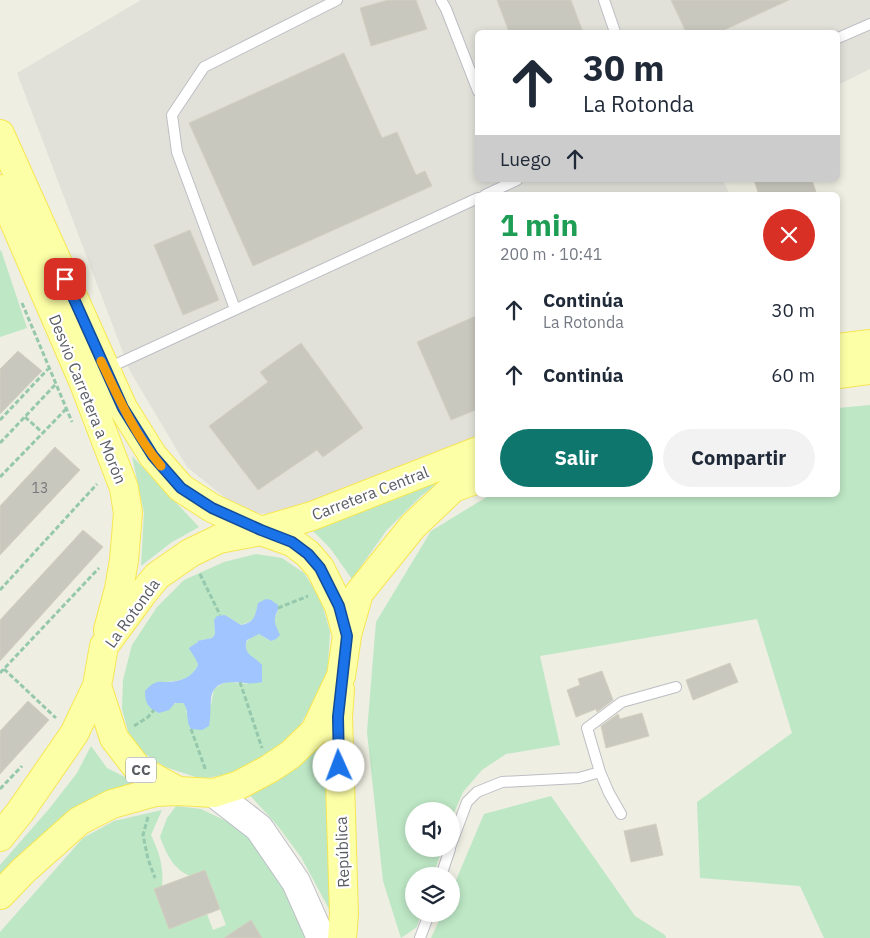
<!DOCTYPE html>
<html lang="es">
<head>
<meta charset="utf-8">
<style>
	:root { --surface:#fff; --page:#f2f2f3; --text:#1f2937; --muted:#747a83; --accent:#0f766e }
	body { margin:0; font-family:"IBM Plex Sans",sans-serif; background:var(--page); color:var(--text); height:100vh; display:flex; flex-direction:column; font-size:19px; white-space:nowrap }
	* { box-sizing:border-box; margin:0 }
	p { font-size:16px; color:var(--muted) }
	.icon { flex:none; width:28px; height:28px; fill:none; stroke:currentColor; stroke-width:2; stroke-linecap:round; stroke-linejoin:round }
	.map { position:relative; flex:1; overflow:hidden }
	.drawer { position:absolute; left:475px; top:192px; width:365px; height:305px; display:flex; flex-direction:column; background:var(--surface); border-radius:8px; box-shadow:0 2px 8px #0003 }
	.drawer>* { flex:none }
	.banner { position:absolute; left:475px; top:30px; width:365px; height:152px; border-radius:8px; box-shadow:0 2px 8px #0003; background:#fff; color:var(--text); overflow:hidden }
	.controls { position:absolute; left:405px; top:802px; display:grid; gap:10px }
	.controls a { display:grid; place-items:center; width:55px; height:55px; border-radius:50%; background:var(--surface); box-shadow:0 2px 8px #0003; font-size:25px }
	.pin { position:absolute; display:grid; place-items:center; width:42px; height:42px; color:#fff; margin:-21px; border-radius:10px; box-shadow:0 2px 8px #0006 }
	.me { position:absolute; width:55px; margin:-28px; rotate:358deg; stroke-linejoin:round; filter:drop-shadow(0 0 4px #0008) }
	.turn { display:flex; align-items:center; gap:18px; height:105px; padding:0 25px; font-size:22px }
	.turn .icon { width:65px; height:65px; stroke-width:2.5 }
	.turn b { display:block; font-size:35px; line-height:42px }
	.then { display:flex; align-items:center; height:48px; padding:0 25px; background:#0003; gap:10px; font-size:19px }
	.round { display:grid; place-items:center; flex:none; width:52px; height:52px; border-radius:26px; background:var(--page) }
	.head { display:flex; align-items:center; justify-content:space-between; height:85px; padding:0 25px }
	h1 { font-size:30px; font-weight:800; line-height:38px; color:#1e9e55 }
	.button { display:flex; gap:10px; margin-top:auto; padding:10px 25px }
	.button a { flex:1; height:58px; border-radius:30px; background:var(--accent); color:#fff; font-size:20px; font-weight:800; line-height:58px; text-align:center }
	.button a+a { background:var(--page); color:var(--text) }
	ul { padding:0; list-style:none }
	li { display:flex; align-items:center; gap:15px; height:65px; padding:0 25px }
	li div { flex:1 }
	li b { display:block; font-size:19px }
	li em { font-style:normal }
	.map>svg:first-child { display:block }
</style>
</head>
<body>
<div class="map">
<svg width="870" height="938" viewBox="0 0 870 938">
	<rect width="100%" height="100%" fill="#eeeee2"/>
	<path fill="#e1e1da" d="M 141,0 L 870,0 L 870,69 L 838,85 L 838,32 L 478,32 L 478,180 L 723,180 L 730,195 L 478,195 L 477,442 L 284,514 L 244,513 L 187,467 L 130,371 L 17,73 Z"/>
	<path fill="#bde7c5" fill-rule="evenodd" d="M 1,250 L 27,328 L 0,337 L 0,251 Z
		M 870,405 L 870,938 L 824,938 L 800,886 L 700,878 L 697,802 L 792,733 L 757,619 L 540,656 L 560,745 L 506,754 L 482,770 L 463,792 L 451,820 L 451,811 L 414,811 L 414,849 L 442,849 L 433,876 L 414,876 L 414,914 L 421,914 L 417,927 L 401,938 L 383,881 L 367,732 L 376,622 L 431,531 L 490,495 L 838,495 L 838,408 Z
		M 132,456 L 199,527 L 172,542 L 141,566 L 144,513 Z
		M 449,474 L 421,496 L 386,531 L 352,579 L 330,548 L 311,529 Z
		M 256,554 L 282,558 L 304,573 L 321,600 L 330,632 L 327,680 L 300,725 L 270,755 L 243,771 L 202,779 L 165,767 L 145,754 L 129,735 L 122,709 L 123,680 L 132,645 L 157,607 L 184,580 L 224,562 ZM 257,607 L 278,611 L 275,617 L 271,641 L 259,634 C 233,642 252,659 262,672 L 261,680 C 257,681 253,683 249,683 C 231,686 234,675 214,689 L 211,705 L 186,713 L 187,707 C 174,692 170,718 154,710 L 155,683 C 171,681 191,683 198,665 L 196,656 L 191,652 L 198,641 L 212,638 L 215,634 L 214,620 L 225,615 L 241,625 C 251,622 257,618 257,607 Z
		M 324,733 L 335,920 L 301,857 L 277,825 L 247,792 Z
		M 91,746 L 107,768 L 135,782 L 98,795 L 60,820 L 18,857 L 0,877 L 0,865 L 49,809 L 77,773 Z
		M 551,796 L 635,916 L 665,935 L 666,938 L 431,938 L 442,914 L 451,914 L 451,892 L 484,814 Z
		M 176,806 L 201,809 L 243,829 L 278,869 L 310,938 L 0,938 L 0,932 L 83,838 L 114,821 L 162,810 L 151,835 C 159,852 164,867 162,886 L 154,889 L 169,929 L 207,914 L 213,930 L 226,925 L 205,870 L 190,876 C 172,868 167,854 160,837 L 167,818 Z"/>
	<path fill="#a1c5ff" d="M 266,599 L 271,600 L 278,605 C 279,611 276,612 275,618 C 274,624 278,630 280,635 L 276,639 L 271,641 L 259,634 L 247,640 C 242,654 254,656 262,665 L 262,682 C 257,683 251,684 246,683 C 232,682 214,679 211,698 C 210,708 211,717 209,726 L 202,730 L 191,729 C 185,721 190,710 183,703 L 175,703 L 169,710 L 159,713 C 148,708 145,703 145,691 C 148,688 151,684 155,683 C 158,681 164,682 167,682 C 180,682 193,677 198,665 C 196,657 192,655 189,648 L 198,642 L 197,641 L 212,638 L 215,634 L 214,620 L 217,616 L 225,615 L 241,625 C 255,622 255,616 258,603 Z"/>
	<path fill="#c9c8bf" stroke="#d3d0c0" d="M 388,0 L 416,0 L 427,29 L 371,46 L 360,8 Z
		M 497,0 L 571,0 L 583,32 L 509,32 Z
		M 671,0 L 789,0 L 720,32 L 686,32 Z
		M 344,53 L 382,138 L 397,132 L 416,175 L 425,171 L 432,186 L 253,266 L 189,123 Z
		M 754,180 L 812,180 L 817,195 L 759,195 Z
		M 190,230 L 219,300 L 183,315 L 154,245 Z
		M 478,315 L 478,409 L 451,420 L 417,342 Z
		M 301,343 L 363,428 L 323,457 L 317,450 L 258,490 L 209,426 L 268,382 L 260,372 Z
		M 18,351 L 42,371 L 0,414 L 0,369 Z
		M 55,447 L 80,470 L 0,555 L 0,506 Z
		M 83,530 L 103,547 L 0,661 L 0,620 Z
		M 730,663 L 738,682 L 693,700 L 686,680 Z
		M 602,671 L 613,700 L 597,712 L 596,709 L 576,717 L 567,690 L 580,685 L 578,679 Z
		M 28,701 L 49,720 L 0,774 L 0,731 Z
		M 642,713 L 649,736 L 606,748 L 601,726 L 618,714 L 620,719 Z
		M 656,824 L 663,855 L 631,862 L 624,831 Z
		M 205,870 L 220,909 L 169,929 L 154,889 Z
		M 251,920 L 262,938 L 224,938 Z"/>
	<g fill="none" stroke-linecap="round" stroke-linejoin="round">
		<defs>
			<path id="lane" d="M 441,0 L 446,9 L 478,91
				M 604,0 L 615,32
				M 838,38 L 870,24
				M 485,195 L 517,180
				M 235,309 L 177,152 L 172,115 L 204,67 L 337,0
				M 106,369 L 478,198
				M 621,814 L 609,793 L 600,772 L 587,728 L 622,702 L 676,687
				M 451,845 L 467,802 L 477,792 L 502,782 L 579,778 L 600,772
				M 441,876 L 450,849
				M 420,938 L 429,914"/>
			<path id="secondary" d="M 214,793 L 259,828 L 296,882 L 321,938"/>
			<path id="primary" d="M 0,134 L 123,408 L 153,456 L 181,488 L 212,508 L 261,531 L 312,516 L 478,451
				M 0,189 L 83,381 L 124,488 L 128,513 L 124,560 L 119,589 L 108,630
				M 838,348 L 870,344
				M 838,374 L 870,370
				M 261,531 L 292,542 L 308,554 L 320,568 L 339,606 L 347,636 L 341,676 L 315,731 L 290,755 L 269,769 L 239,785 L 214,793 L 178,791 L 138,769 L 114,738 L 97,686 L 104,646 L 143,593 L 157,576 L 190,553 L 219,539 Z
				M 347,635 L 359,593 L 413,526 L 453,488 L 478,479
				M 340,690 L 338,717 L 344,914 L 342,938
				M 0,837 L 20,812 L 74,734 L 97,686
				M 0,895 L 23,871 L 79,821 L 112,804 L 155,792 L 178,791"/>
		</defs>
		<use href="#lane" stroke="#bdbec4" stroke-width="12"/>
		<use href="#secondary" stroke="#bdbfc6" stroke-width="30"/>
		<use href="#primary" stroke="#f6e653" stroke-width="30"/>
		<path stroke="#96c8ad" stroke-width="3" stroke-dasharray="5 2.5" stroke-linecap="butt" d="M 22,303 L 72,422
			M 25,417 L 43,433
			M 0,420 L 48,369
			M 0,443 L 55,385
			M 0,477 L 66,409
			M 200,574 L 220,615
			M 0,590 L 97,484
			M 278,608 L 308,596
			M 4,669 L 56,718
			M 0,673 L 99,568
			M 240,682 L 262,748
			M 134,726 L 148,717 L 154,710
			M 191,729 L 206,771
			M 0,789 L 22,766
			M 148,817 L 143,835 L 148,859 L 155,878"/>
		<use href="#lane" stroke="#fff" stroke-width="10"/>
		<use href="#secondary" stroke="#fff" stroke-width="28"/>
		<use href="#primary" stroke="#fdffa6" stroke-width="28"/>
	</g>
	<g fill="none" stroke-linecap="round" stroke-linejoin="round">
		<defs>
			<path id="route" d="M 65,279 L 123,408 L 153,456 L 181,488 L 212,508 L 261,530 L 292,542 L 308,554 L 320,568 L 339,606 L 347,636 L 338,717 L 339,766"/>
		</defs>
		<use href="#route" stroke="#114b97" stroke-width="12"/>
		<use href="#route" stroke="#1a73e8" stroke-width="9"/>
		<path stroke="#f59e0b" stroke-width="9" d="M 101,361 C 118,397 135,435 161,466"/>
	</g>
	<g text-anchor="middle" stroke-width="4.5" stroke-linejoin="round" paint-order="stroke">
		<g font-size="14" fill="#76787b">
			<text x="40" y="493">13</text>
		</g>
		<rect fill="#fff" stroke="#8c8e92" stroke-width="1" x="126" y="757.5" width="30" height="25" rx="4"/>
		<g font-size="15" font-weight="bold" fill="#5b5d64">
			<text x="141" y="775">CC</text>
		</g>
		<g font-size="16" fill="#5b5d64" stroke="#fff">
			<text transform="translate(88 399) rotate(68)" y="6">Desvio Carretera a Morón</text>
			<text transform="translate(370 493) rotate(-21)" y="6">Carretera Central</text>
			<text transform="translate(132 613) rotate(-54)" y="6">La Rotonda</text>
			<text transform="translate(342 852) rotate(-92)" y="6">República</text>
		</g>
	</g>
</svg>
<div class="controls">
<a><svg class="icon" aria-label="sound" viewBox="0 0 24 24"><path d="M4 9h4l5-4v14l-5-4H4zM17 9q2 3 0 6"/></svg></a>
<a><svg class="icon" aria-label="layers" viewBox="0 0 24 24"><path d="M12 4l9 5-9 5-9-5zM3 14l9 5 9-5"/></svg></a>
</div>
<div class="pin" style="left:65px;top:279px;background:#d93025"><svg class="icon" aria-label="arrive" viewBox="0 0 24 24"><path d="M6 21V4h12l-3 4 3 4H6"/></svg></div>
<svg class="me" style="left:339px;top:766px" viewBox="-20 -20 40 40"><circle r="19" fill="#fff"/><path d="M0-13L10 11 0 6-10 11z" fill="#1a73e8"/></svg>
<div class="banner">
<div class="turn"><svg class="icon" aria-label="ahead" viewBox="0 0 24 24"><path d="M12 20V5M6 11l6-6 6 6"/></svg><div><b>30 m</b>La Rotonda</div></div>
<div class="then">Luego<svg class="icon" aria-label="ahead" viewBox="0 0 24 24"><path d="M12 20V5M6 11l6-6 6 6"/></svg></div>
</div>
<section class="drawer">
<div class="head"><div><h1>1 min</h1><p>200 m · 10:41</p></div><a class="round" style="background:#d93025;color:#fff"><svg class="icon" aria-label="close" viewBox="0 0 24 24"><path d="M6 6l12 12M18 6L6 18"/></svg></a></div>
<ul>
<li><svg class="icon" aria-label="ahead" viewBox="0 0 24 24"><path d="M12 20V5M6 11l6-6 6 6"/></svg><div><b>Continúa</b><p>La Rotonda</p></div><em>30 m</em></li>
<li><svg class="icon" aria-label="ahead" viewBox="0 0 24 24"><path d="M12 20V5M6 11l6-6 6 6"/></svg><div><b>Continúa</b></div><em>60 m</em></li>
</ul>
<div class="button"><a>Salir</a><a>Compartir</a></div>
</section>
</div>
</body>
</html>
